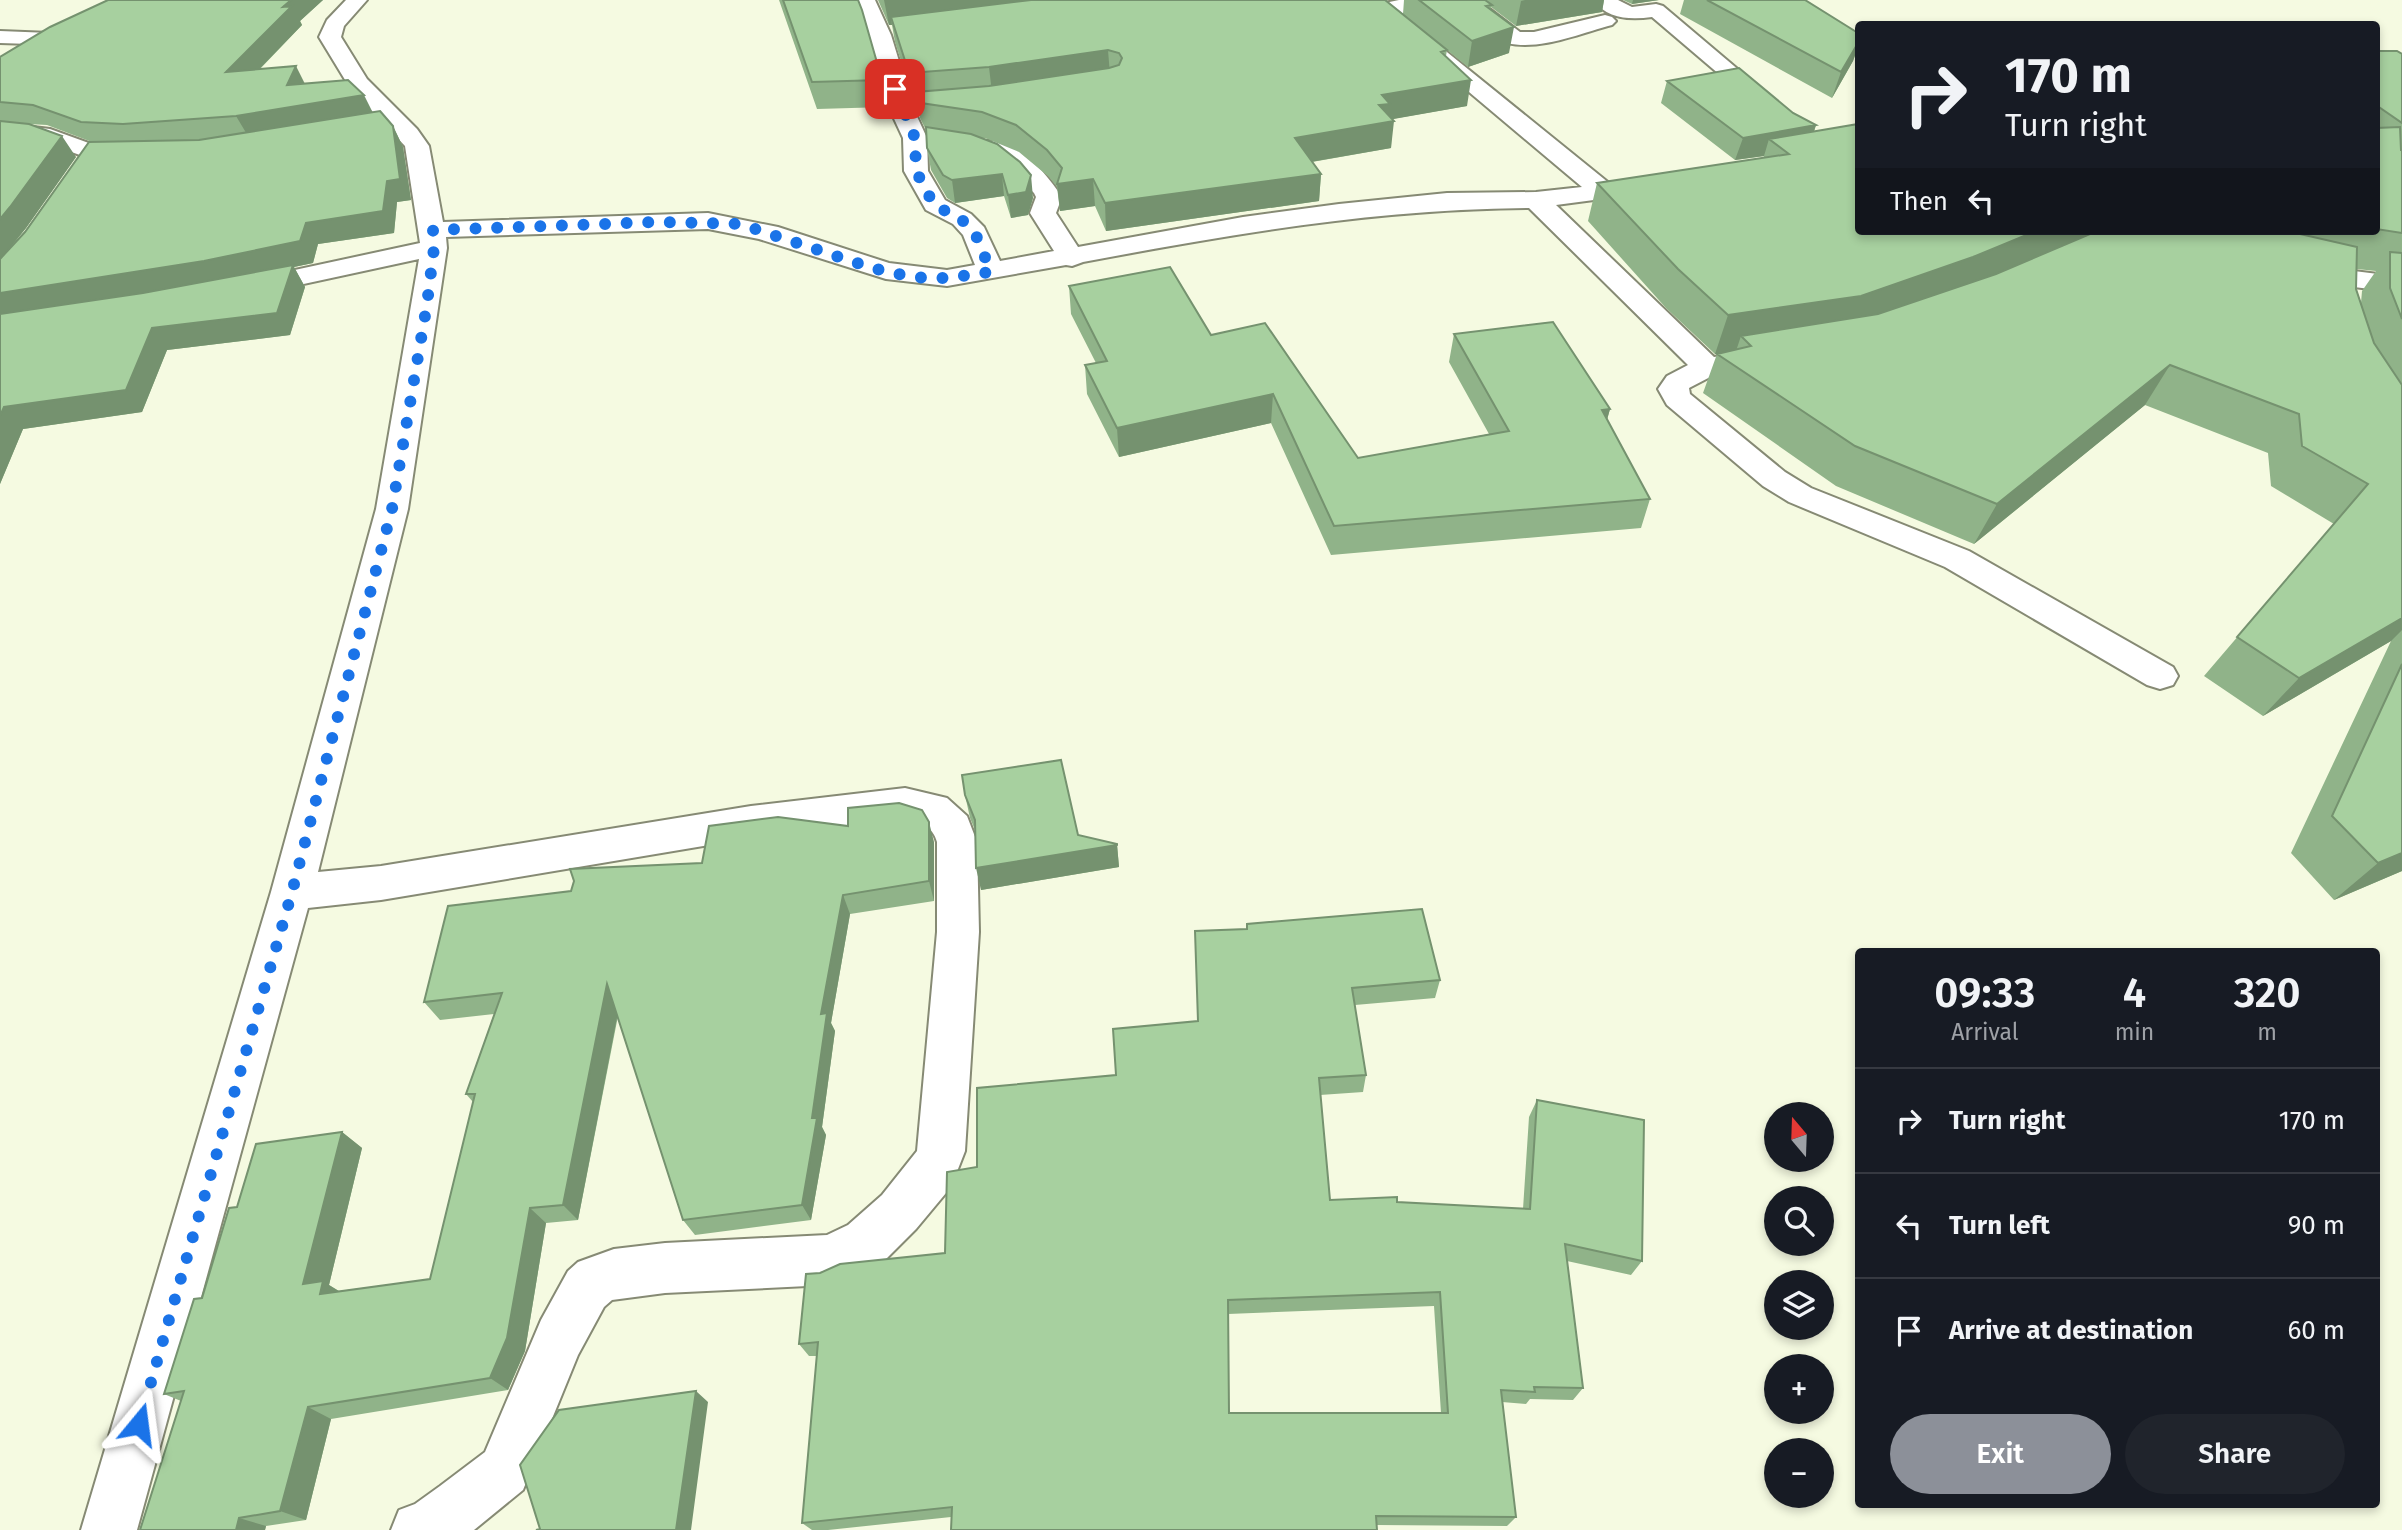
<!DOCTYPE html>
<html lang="en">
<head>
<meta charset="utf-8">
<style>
	:root { --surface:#171b24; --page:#20242c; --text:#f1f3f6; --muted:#9ea1a6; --line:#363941; --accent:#8c9099 }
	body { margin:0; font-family:"Fira Sans",sans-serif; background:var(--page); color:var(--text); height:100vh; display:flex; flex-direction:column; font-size:26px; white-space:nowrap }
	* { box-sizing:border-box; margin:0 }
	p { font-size:23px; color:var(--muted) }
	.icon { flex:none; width:38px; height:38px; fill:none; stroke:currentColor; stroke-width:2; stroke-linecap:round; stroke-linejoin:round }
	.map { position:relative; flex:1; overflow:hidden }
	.sheet { position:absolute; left:1855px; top:948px; width:525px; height:560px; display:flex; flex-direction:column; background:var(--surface); border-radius:7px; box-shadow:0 4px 10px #0003 }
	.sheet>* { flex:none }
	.top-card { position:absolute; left:1855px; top:21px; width:525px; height:214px; border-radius:7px; box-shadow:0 4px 10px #0003; background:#171b24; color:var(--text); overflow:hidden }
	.needle { width:46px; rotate:341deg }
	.buttons { position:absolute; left:1764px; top:1102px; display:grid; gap:14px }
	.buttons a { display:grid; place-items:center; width:70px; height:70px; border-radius:50%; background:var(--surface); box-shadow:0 4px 10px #0003; font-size:35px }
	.pin { position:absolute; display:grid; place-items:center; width:60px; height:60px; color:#fff; margin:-30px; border-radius:14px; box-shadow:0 4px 10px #0006 }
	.me { position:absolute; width:77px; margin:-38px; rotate:16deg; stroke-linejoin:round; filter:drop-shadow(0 0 5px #0008) }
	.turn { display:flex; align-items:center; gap:24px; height:147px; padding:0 35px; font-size:32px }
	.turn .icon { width:91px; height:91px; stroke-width:2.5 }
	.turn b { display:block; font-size:49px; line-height:60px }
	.then { display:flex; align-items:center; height:66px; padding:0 35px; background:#0003; gap:14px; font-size:26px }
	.eta { display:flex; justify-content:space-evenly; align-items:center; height:119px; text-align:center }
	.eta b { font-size:42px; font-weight:600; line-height:49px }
	.primary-button { display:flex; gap:14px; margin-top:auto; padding:14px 35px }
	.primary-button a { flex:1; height:80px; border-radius:42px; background:var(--accent); color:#fff; font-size:28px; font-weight:600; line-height:80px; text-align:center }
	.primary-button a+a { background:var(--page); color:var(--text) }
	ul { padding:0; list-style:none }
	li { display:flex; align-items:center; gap:21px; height:105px; padding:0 35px; border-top:2px solid var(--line) }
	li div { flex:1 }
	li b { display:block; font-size:26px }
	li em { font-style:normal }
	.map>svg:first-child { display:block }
</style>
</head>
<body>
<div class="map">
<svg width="2402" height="1530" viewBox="0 0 2402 1530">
	<rect width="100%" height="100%" fill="#f5fae1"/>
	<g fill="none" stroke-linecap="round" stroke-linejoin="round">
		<defs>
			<path id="street" d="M 121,0 L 148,0 L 145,4 L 61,45 L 0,43 L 0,31 L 50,33 Z
				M 346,0 L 367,0 L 344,26 L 341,37 L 367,79 L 417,129 L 429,146 L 443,222 L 708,213 L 778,227 L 889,263 L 947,270 L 975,265 L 963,235 L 953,224 L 926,210 L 904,171 L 903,138 L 890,110 L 869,35 L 855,0 L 875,0 L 891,35 L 914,110 L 927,138 L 928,171 L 945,200 L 971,214 L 984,227 L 1000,261 L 1054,251 L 1030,213 L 1036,197 L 1034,193 L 1006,165 L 980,152 L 976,147 L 980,142 C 1014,133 1045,172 1062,197 L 1056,213 L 1078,247 L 1243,217 L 1339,204 L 1447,193 L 1536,192 L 1582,187 L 1418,49 L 1421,44 L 1437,44 L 1609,183 L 1647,179 L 1656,181 L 1659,186 L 1656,191 L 1647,193 L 1556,205 L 1714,357 L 1763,350 L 1773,353 L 1777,359 L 1773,365 L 1714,375 L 1689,388 L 1690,394 L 1785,472 L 1811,488 L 1969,551 L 2173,667 L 2178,676 L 2173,685 L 2160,689 L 2147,685 L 1945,567 L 1789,502 L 1763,486 L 1667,405 L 1658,389 L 1667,376 L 1688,365 L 1529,208 C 1376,209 1233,234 1083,262 L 1072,266 L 1066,265 L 947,286 L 886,279 L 759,239 L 708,229 L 446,237 L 447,248 L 408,509 L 318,872 L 381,866 L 751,806 L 905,788 L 947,798 L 967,816 L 977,842 L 979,932 L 965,1151 L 951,1187 L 916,1229 L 884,1261 L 828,1285 L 665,1293 L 612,1300 L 604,1307 L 578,1355 L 523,1490 L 474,1530 L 391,1530 L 399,1510 L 415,1504 L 440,1486 L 485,1452 L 541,1320 L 568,1271 L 578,1262 L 614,1249 L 665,1243 L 827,1235 L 848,1225 L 882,1195 L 917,1151 L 937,932 L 937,842 C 933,826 919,822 905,820 L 751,838 L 381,900 L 308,908 L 137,1530 L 81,1530 L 271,892 L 376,509 L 419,259 L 248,296 L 238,294 L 234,288 L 238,282 L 248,280 L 420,243 L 405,146 L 350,88 L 319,37 L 327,20 Z
				M 1344,0 L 1367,0 L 1375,5 L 1399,0 L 1440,0 L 1437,4 C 1409,11 1364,29 1344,0 Z
				M 1455,0 L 1478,0 L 1520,32 L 1534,32 L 1605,15 L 1612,17 L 1616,21 L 1612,25 C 1581,33 1540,51 1507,43 Z
				M 1593,0 L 1618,0 L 1632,7 L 1656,4 L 1663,6 L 1779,104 L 1776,109 L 1760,109 L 1652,17 C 1630,20 1607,19 1593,0 Z
				M 0,123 L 50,129 L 97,146 L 143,148 L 146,153 L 143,158 L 94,160 L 46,143 L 0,137 Z
				M 2260,231 L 2288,231 L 2319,263 L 2346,270 L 2402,277 L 2402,293 L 2346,286 L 2301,275 Z"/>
		</defs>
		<use href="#street" stroke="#868a74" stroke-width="4"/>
		<use href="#street" fill="#fff" fill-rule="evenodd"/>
	</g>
	<path fill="#90b389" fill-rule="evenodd" d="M 108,0 L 323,0 L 300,21 L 302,25 L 260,69 L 305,84 L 372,112 L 393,126 L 403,147 L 411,200 L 397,202 L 394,233 L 318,244 L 313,263 L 294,267 L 305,287 L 290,335 L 167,350 L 142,412 L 23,429 L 0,484 L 0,57 ZM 29,124 L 47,125 L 92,142 L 25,232 L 5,254 L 26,228 L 76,157 Z
		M 779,0 L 858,0 L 882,80 L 886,107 L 817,109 Z
		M 878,0 L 1386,0 L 1403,14 L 1404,0 L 1604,0 L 1602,12 L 1516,26 L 1491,7 L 1491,10 L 1509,53 L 1468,67 L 1447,50 L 1446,56 L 1467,106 L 1392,119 L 1391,148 L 1312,162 L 1321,174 L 1319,201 L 1106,231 L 1095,206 L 1060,211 L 1057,187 L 1049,177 L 1019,152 L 985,138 L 982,138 L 1033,198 L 1028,215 L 1011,218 L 1004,196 L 955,203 L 947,198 L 931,170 L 927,148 L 926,130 L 920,118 L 917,99 L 913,99 L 895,42 L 892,25 L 889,25 Z
		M 1623,0 L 1659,0 L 1632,4 Z
		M 1684,0 L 1805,0 L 1858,33 L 1858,47 L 1853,61 L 1832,98 L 1680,14 Z
		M 2376,51 L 2402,54 L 2402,871 L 2334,900 L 2291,853 L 2391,641 L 2263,716 L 2204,676 L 2334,524 L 2271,486 L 2268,453 L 2145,405 L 1974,544 L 1836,486 L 1703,393 L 1717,354 L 1715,354 L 1666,308 L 1588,221 L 1597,183 L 1763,158 L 1764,156 L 1735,160 L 1661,103 L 1667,81 L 1793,113 L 1816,125 L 1814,132 L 2093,233 L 2376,231 ZM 2357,269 L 2376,271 L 2362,291 L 2361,303 L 2356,289 Z
		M 1069,286 L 1211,335 L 1358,458 L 1489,434 L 1449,362 L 1454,334 L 1610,409 L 1607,420 L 1650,499 L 1641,528 L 1331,555 L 1271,423 L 1119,457 L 1087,394 L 1085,365 L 1096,363 L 1071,314 Z
		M 965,795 L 1078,835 L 1117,844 L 1119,867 L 981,890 L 975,830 L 970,818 Z
		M 934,842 L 934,901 L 850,914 L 831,1023 L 835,1031 L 822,1127 L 826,1135 L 811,1220 L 695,1235 L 683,1220 L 618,1016 L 578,1220 L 546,1223 L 525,1351 L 508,1390 L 331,1419 L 306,1520 L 266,1526 L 265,1530 L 140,1530 L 181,1401 L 164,1394 L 237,1207 L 342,1132 L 362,1148 L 329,1285 L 339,1291 L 430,1279 L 473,1102 L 466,1094 L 494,1014 L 440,1020 L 424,1002 L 571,891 L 702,863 Z
		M 1247,924 L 1440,980 L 1435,998 L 1355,1005 L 1366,1075 L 1363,1092 L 1320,1095 L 1330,1200 L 1523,1209 L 1529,1117 L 1537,1100 L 1642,1261 L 1631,1275 L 1567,1261 L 1583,1388 L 1573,1400 L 1530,1399 L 1526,1404 L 1502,1402 L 1516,1517 L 1507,1526 L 1376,1525 L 951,1517 L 828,1530 L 812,1530 L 802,1523 L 817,1356 L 809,1356 L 799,1344 L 820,1273 L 945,1253 L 977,1167 L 1198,1021 L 1195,931 L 1246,929 ZM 1434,1306 L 1441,1413 L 1229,1413 L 1228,1314 Z"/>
	<path fill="#75926f" d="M 291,0 L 323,0 L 300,21 L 302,25 L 237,92 L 226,72 L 283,7 Z
		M 884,0 L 1078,0 L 891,17 L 892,25 L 889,25 Z
		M 1525,0 L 1604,0 L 1602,12 L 1516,26 L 1521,1 Z
		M 1633,0 L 1659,0 L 1632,4 Z
		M 1514,27 L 1509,53 L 1468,67 L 1472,41 Z
		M 1858,43 L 1858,47 L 1853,61 L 1832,98 L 1841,72 Z
		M 1108,50 L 1110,75 L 992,93 L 989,67 Z
		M 296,66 L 306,86 L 364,95 L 374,115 L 248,136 L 236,116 L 287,85 Z
		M 1471,80 L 1467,106 L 1388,120 L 1394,121 L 1391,148 L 1293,165 L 1295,138 L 1379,105 L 1382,95 Z
		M 1816,125 L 1808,148 L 1769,139 L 1764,156 L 1735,160 L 1743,138 Z
		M 393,126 L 403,147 L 411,200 L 397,202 L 394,233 L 318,244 L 313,263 L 294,267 L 305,287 L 290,335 L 167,350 L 142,412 L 23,429 L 0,484 L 0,293 L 306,223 Z
		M 62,136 L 76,157 L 26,228 L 0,260 L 0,219 Z
		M 1002,174 L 1004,196 L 955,203 L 952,180 Z
		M 1321,174 L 1319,201 L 1106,231 L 1105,203 Z
		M 1031,175 L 1033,198 L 1028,215 L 1011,218 L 1008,195 Z
		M 1093,179 L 1095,206 L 1060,211 L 1057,184 Z
		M 2036,231 L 2094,231 L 2090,238 L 1954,296 L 1751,346 L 1741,336 L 1736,351 L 1715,354 L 1728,315 Z
		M 2170,365 L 2145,405 L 1974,544 L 1997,504 Z
		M 1273,394 L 1271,423 L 1119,457 L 1117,428 Z
		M 1610,409 L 1602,437 L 1602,410 Z
		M 2402,618 L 2402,630 L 2391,641 L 2263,716 L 2299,678 Z
		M 929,822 L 934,842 L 934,901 L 929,881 Z
		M 1117,845 L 1119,867 L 981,890 L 976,868 Z
		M 2402,853 L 2402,871 L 2334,900 L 2378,863 Z
		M 843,895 L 850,914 L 831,1023 L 835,1031 L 822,1127 L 826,1135 L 811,1220 L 802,1205 L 812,1118 L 821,1014 Z
		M 607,984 L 620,1002 L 578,1220 L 563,1205 Z
		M 342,1132 L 362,1148 L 329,1285 L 345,1295 L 342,1307 L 303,1284 Z
		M 530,1208 L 546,1223 L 525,1351 L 508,1390 L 490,1378 Z
		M 696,1391 L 708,1402 L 691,1530 L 676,1530 Z
		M 308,1407 L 331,1419 L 306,1520 L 280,1511 Z
		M 239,1518 L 266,1526 L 265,1530 L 236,1530 Z"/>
	<path fill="#a7d09f" stroke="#75926f" stroke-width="2" fill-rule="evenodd" d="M 108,0 L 291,0 L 283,7 L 292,6 L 226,72 L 296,66 L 287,85 L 348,80 L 364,95 L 236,116 L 123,124 L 81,122 L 33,105 L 0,102 L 0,57 L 50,27 Z
		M 783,0 L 858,0 L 862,10 L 882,80 L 812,82 Z
		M 1031,0 L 1385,0 L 1447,50 L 1441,52 L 1471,80 L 1382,95 L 1390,104 L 1379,105 L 1394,121 L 1295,138 L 1321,174 L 1105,203 L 1093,179 L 1057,184 L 1062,168 L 1047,150 L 1016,125 L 982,112 L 921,103 L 916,92 L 989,86 L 1109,68 L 1119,65 L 1122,58 L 1119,53 L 1108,50 L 989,67 L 909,73 L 891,17 Z
		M 1419,0 L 1485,0 L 1492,5 L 1486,6 L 1514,27 L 1472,41 Z
		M 1707,0 L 1805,0 L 1858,33 L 1858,43 L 1841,72 Z
		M 2376,51 L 2397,51 L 2402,54 L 2402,123 L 2376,105 Z
		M 1739,68 L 1793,113 L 1816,125 L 1743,138 L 1667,81 Z
		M 380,111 L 393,126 L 400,179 L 387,181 L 383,211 L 306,223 L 300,241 L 204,261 L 0,293 L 0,259 L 25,232 L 89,142 L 199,140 Z
		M 0,121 L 29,124 L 62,136 L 10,207 L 0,219 Z
		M 1858,124 L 1858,231 L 2036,231 L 1973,257 L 1861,296 L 1728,315 L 1678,269 L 1597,183 L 1789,154 L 1769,139 Z
		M 926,127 L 971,134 L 997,144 L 1020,162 L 1031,175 L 1026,192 L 1008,195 L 1002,174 L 952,180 L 943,175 L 927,148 Z
		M 2400,127 L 2401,150 L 2402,150 L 2402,233 L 2376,229 L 2376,128 Z
		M 2097,231 L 2287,231 L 2357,247 L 2356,289 L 2374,343 L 2402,385 L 2402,618 L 2299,678 L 2237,637 L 2368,484 L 2302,446 L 2299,414 L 2170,365 L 1997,504 L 1855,446 L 1717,354 L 1751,346 L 1741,336 L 1878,314 L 1996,274 Z
		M 2390,252 L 2402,253 L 2402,319 L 2390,288 Z
		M 293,265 L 277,313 L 152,328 L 126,390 L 4,407 L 0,416 L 0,314 L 143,293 Z
		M 1170,267 L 1211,335 L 1265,323 L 1358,458 L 1509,431 L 1454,334 L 1553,322 L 1610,409 L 1602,410 L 1650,499 L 1334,526 L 1273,394 L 1117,428 L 1085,365 L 1107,361 L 1069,286 Z
		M 2402,664 L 2402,853 L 2378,863 L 2332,816 Z
		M 1061,760 L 1078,835 L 1117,844 L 1117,845 L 976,868 L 975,820 L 965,795 L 962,775 Z
		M 899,803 L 922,810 L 929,822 L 929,881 L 843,895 L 821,1014 L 827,1013 L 812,1118 L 817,1118 L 802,1205 L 683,1220 L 607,984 L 563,1205 L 530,1208 L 507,1338 L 490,1378 L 308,1407 L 280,1511 L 239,1518 L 236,1530 L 140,1530 L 184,1391 L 164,1394 L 194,1299 L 202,1298 L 229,1208 L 237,1207 L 256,1144 L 342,1132 L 303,1284 L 323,1281 L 320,1294 L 430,1279 L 475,1094 L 466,1094 L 502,993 L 424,1002 L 448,906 L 571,891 L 574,881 L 570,869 L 702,863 L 709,826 L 778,817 L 848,826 L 848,808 Z
		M 1422,909 L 1440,980 L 1352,988 L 1366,1075 L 1319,1078 L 1330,1200 L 1397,1197 L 1397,1202 L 1530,1209 L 1537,1100 L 1644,1120 L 1642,1261 L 1565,1244 L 1583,1388 L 1534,1387 L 1535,1392 L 1501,1390 L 1516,1517 L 1376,1516 L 1377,1530 L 951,1530 L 952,1507 L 802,1523 L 818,1342 L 799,1344 L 806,1274 L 820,1273 L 840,1264 L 945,1253 L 947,1172 L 977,1167 L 977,1088 L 1116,1075 L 1113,1029 L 1198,1021 L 1195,931 L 1247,929 L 1247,924 ZM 1440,1292 L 1448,1413 L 1229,1413 L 1228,1300 Z
		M 696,1391 L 676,1530 L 536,1530 L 540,1529 L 520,1465 L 559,1410 Z"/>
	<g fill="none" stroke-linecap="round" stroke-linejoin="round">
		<path stroke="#1a73e8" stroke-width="12" stroke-dasharray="0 21.6" d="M 139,1424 L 292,892 L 392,509 L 427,304 L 434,248 L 433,230 L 658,222 L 740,224 L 872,268 L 898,274 L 925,278 L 947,278 L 991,272 L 975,233 L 961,219 L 934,205 L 916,171 L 915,138 L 895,89"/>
	</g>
</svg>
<div class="buttons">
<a><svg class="needle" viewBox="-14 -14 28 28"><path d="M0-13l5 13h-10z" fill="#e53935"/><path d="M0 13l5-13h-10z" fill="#9ea1a6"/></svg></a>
<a><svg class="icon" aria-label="search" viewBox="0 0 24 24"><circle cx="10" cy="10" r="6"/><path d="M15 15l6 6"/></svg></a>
<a><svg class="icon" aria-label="layers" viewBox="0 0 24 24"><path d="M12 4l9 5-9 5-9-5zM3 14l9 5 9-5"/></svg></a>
<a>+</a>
<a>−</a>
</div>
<div class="pin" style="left:895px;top:89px;background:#d93025"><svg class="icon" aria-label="arrive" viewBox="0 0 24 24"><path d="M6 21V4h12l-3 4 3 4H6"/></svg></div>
<svg class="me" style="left:139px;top:1424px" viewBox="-20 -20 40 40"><path d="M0-17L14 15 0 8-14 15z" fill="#1a73e8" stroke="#fff" stroke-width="4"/></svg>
<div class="top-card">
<div class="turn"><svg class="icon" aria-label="right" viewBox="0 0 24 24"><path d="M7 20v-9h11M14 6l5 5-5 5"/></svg><div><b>170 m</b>Turn right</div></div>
<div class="then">Then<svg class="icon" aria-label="left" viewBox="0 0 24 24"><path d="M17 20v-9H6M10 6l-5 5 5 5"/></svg></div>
</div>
<section class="sheet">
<div class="eta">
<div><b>09:33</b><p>Arrival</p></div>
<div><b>4</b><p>min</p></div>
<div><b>320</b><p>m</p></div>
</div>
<ul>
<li><svg class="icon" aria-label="right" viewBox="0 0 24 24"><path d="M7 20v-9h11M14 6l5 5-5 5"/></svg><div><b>Turn right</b></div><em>170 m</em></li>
<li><svg class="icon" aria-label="left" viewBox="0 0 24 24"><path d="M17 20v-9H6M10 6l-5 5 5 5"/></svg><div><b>Turn left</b></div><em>90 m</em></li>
<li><svg class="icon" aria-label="arrive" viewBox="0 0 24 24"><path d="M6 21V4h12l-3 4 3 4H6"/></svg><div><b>Arrive at destination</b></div><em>60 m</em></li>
</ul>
<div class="primary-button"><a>Exit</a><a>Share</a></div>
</section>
</div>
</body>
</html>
